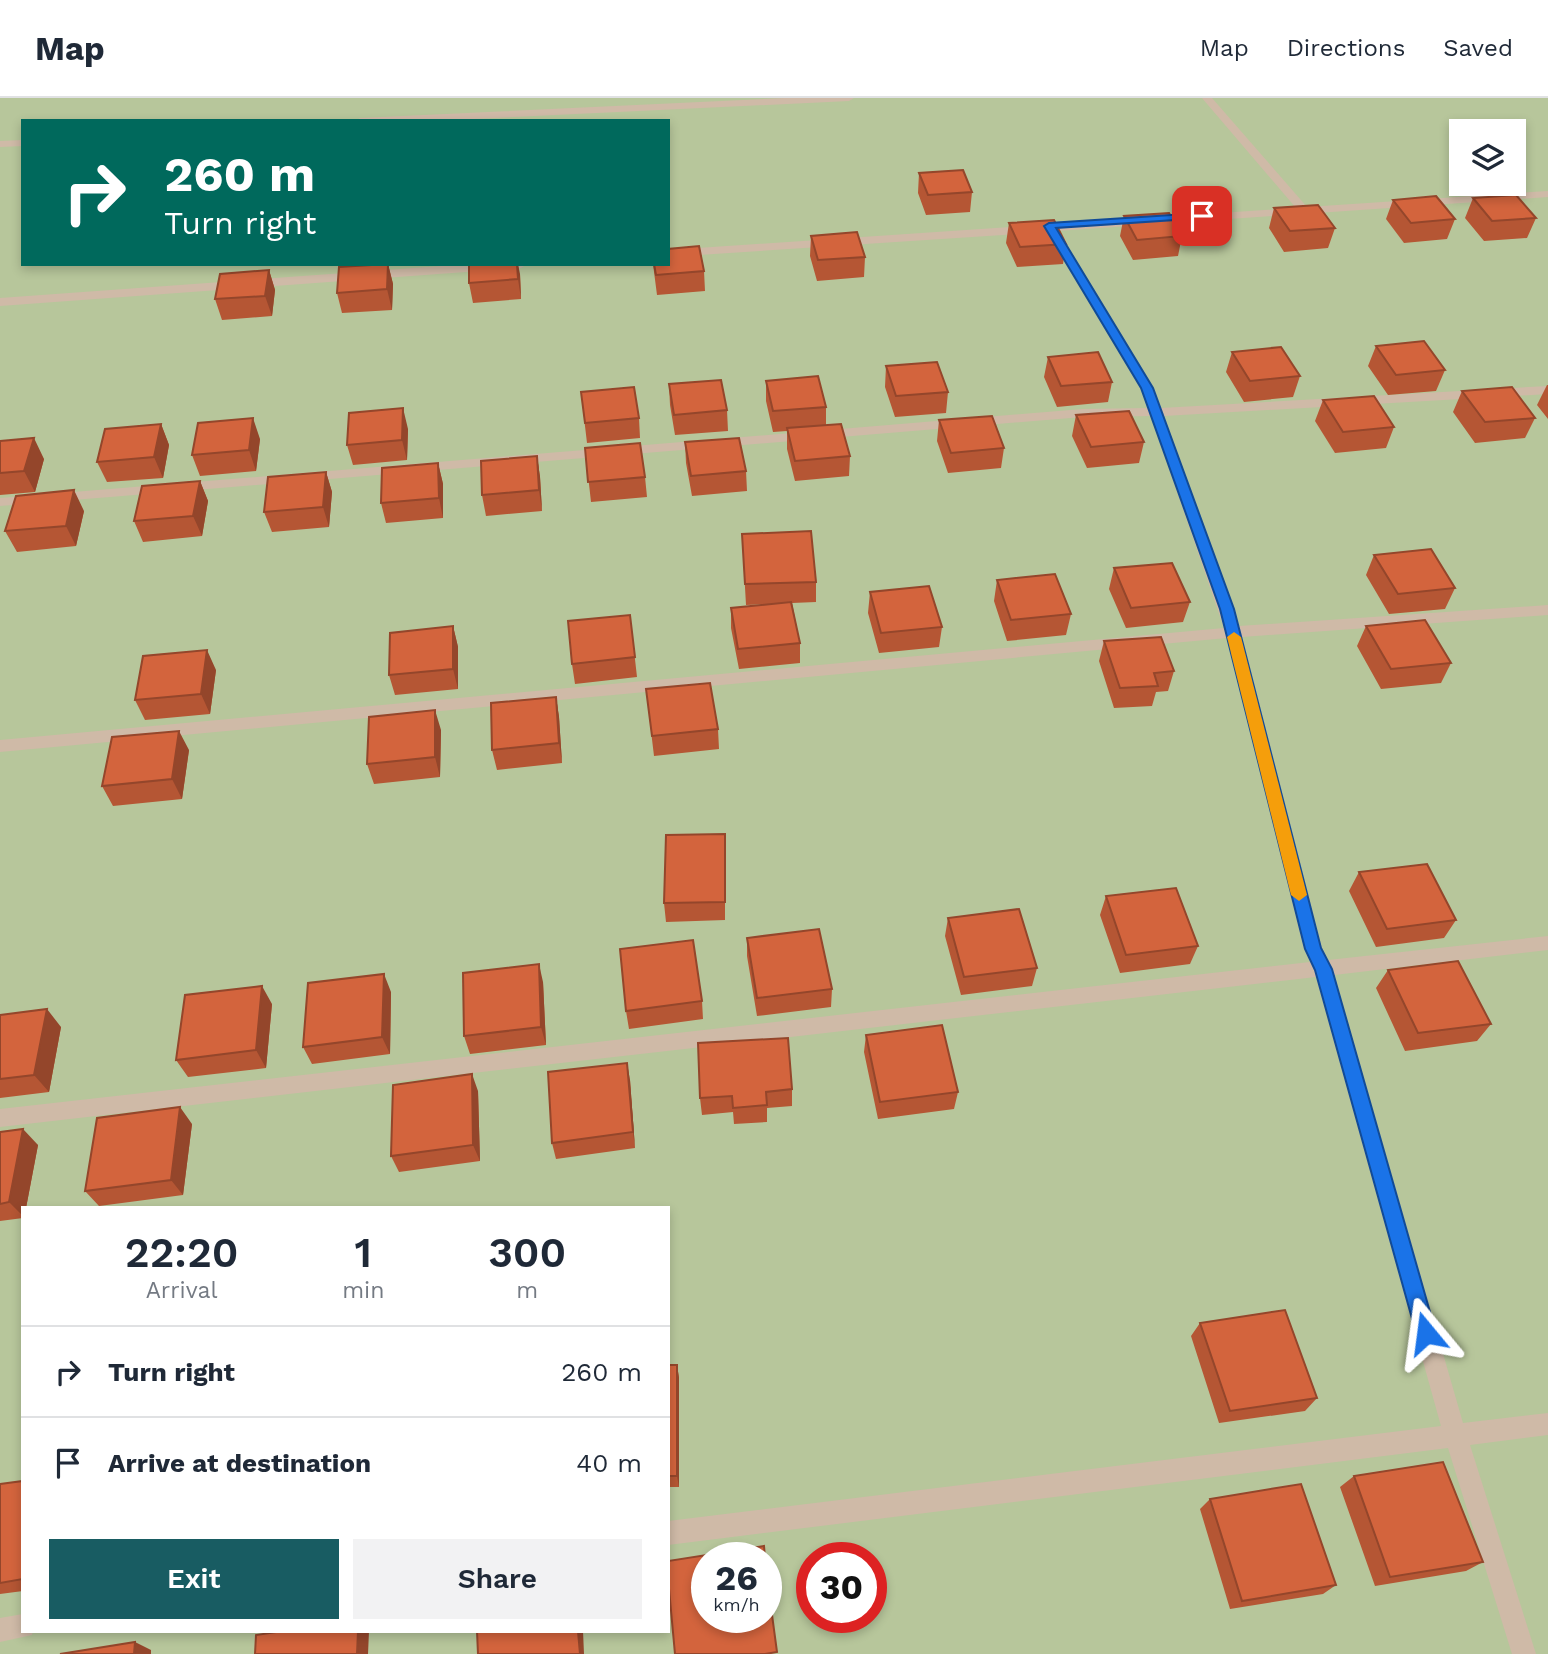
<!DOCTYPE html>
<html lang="en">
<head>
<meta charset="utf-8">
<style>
	:root { --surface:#fff; --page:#f2f2f3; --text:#1f2937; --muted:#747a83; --line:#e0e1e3; --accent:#185c62 }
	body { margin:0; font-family:"Work Sans",sans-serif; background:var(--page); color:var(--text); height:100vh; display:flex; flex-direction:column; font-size:26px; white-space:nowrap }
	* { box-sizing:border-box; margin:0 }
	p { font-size:23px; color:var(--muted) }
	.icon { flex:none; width:38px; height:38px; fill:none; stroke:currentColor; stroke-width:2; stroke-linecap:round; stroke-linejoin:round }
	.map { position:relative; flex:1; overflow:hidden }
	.sheet { position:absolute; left:21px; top:1108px; width:649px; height:427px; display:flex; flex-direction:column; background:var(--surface); border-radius:0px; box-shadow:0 4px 10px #0003 }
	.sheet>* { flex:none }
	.top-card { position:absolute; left:21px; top:21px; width:649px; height:147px; border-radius:0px; box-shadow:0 4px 10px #0003; background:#00695c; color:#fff; overflow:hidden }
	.controls { position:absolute; left:1449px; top:21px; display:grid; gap:14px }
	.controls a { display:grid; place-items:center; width:77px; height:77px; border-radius:0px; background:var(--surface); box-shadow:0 4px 10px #0003; font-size:35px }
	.speed { position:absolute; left:691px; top:1444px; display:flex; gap:14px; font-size:35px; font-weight:700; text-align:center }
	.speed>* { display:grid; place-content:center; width:91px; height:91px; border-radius:50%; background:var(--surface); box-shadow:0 4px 10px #0003; line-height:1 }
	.speed small { font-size:18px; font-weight:400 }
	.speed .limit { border:10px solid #d22; background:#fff; color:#111 }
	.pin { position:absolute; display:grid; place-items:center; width:60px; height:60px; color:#fff; margin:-30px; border-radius:14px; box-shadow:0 4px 10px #0006 }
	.me { position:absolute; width:77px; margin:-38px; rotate:344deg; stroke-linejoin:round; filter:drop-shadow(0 0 5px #0008) }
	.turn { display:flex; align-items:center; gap:24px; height:147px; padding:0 28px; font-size:32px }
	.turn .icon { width:91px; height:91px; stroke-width:2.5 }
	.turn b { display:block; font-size:49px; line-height:60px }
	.eta { display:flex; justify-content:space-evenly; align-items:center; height:119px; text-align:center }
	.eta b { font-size:42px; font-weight:600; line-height:49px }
	.action { display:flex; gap:14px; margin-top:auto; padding:14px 28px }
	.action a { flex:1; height:80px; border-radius:0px; background:var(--accent); color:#fff; font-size:28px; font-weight:600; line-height:80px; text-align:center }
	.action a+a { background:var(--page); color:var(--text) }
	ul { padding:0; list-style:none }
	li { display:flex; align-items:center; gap:21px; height:91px; padding:0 28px; border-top:2px solid var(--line) }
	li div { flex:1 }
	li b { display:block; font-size:26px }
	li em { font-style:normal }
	header { display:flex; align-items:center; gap:42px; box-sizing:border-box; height:98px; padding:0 35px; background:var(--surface); border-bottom:2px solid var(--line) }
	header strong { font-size:33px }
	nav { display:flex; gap:38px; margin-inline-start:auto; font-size:24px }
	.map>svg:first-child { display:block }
</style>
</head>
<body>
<header>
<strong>Map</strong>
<nav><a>Map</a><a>Directions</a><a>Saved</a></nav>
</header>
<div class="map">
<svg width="1548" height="1556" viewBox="0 0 1548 1556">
	<rect width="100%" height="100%" fill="#f5eadd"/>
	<path fill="#b7c69b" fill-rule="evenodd" d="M 0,0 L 1548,0 L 1548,1556 L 0,1556 ZM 23,23 L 668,23 L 668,166 L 23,166 ZM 1461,33 L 1514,33 L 1514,86 L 1461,86 ZM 23,1110 L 668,1110 L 668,1533 L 23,1533 ZM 707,1460 L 766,1460 L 766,1519 L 707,1519 ZM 812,1460 L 872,1460 L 872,1519 L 812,1519 Z"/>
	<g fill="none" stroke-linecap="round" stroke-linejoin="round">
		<path fill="#cfbaa7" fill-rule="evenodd" d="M 784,0 L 854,0 L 849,3 L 432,23 L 355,23 L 360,20 Z
			M 1202,0 L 1212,0 L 1307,109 L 1548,93 L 1548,99 L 1057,133 L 1153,290 L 1161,310 L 1548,288 L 1548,296 L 1164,318 L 1239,528 L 1548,507 L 1548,517 L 1242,539 L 1322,851 L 1328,862 L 1548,838 L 1548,852 L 1334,877 L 1463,1325 L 1548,1315 L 1548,1337 L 1470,1347 L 1536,1556 L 1512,1556 L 1448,1350 L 668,1447 L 668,1423 L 1441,1328 L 1316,879 L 0,1029 L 0,1011 L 1310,864 L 1304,851 L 1227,540 L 0,654 L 0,642 L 1224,530 L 1151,318 L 1083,319 L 0,408 L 0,400 L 1083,311 L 1148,310 L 1141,290 L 1047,134 L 668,159 L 668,152 L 1296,110 Z
			M 23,42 L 23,48 L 0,49 L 0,43 Z
			M 469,166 L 527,166 L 521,170 L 0,208 L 0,200 Z
			M 23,1516 L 23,1533 L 33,1533 L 32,1537 L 0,1544 L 0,1520 Z"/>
	</g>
	<path fill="#b55634" d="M 919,75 L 972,94 L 970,114 L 926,117 L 918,95 Z
		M 1473,100 L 1536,120 L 1527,140 L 1484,143 L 1465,120 Z
		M 1393,102 L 1455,121 L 1447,141 L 1404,145 L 1386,121 Z
		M 1274,110 L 1335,130 L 1328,150 L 1284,154 L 1269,130 Z
		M 1124,118 L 1182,138 L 1178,158 L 1133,162 L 1120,138 Z
		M 1009,125 L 1066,146 L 1063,166 L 1017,169 L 1006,145 Z
		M 811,138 L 865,159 L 864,179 L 817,183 L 810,158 Z
		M 388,166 L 393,186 L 392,212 L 342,215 L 337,195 Z
		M 653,166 L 668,166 L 704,173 L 705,193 L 657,197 Z
		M 269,172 L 275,192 L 272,218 L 222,222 L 215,201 Z
		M 520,176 L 521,201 L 473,205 L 469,185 Z
		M 1376,248 L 1445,272 L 1436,293 L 1388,297 L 1368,268 Z
		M 1232,254 L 1300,278 L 1293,299 L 1244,304 L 1226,274 Z
		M 1048,259 L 1112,284 L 1108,304 L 1057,309 L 1044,279 Z
		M 886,268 L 948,294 L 946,315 L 895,319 L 885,289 Z
		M 766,283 L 826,309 L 826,327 L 850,358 L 849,378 L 795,383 L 787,351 L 787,333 L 773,334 L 766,303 Z
		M 669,286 L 727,312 L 728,333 L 675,337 L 670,307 Z
		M 1547,287 L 1548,287 L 1548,321 L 1537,307 Z
		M 1462,293 L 1535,320 L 1525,340 L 1475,345 L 1453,314 Z
		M 581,294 L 639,320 L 640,340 L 587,345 Z
		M 1323,302 L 1394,329 L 1386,350 L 1335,355 L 1315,323 Z
		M 1076,317 L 1144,344 L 1139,365 L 1087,370 L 1072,338 Z
		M 939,322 L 1004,350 L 1001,370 L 948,375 L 937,343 Z
		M 161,326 L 169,347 L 163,380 L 107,384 L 97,364 Z
		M 408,331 L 407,362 L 353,367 L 347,347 Z
		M 260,341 L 256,373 L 200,378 L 192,357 Z
		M 0,343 L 44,361 L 35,394 L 0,397 Z
		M 685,344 L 746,373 L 747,393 L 692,398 L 686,365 Z
		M 585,350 L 645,379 L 647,399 L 591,404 Z
		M 537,358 L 540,379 L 542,413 L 486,418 L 482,397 Z
		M 438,365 L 443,386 L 443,420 L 386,425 L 381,405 Z
		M 326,374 L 332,394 L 329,429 L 272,434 L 264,414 Z
		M 200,383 L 208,403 L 202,438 L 143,444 L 134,423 Z
		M 84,413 L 76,448 L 17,454 L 5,433 Z
		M 742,436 L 816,484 L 816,504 L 792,505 L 800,545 L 800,565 L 739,571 L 731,530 L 731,510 L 769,506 L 746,507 Z
		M 1374,457 L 1455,490 L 1445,511 L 1389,516 L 1366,477 Z
		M 1114,470 L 1190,504 L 1183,524 L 1126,530 L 1109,491 Z
		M 997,482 L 1071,516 L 1066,537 L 1007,543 L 994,503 Z
		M 870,494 L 942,529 L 939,549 L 879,555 L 868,515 Z
		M 630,517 L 637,579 L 575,586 L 572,566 Z
		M 453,528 L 458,549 L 458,591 L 395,597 L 389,577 Z
		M 1366,528 L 1451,565 L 1441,585 L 1381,591 L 1357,548 Z
		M 1104,543 L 1174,573 L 1168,593 L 1156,594 L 1152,608 L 1114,610 L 1099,563 Z
		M 216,572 L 210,616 L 145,622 L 135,602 Z
		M 646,591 L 718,631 L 719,651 L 654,658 Z
		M 556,599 L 559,619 L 562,665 L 497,672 L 492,652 Z
		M 441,632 L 440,679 L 374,686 L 367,666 Z
		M 189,652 L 182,701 L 113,708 L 102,688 Z
		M 725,736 L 725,822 L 666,824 L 664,805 Z
		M 1359,774 L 1456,822 L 1444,840 L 1376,849 L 1349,793 Z
		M 1106,798 L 1198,848 L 1190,866 L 1120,875 L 1100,817 Z
		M 948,820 L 1037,870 L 1032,888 L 961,897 L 945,838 Z
		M 747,840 L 832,891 L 831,909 L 757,918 L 747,858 Z
		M 1388,872 L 1491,926 L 1477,943 L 1405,953 L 1376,890 Z
		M 543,884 L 546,947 L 470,956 L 464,938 Z
		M 391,894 L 390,956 L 312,966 L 303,949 Z
		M 702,903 L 703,921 L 629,931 L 626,913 Z
		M 272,906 L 266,970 L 188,979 L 176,962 Z
		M 0,917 L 61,929 L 49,994 L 0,1000 Z
		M 866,937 L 958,994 L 954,1011 L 878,1021 L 864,954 Z
		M 630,982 L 635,1050 L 556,1061 L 552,1045 Z
		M 792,991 L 792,1008 L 767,1010 L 767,1024 L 734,1026 L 733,1014 L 702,1017 L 700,1000 Z
		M 478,993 L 480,1063 L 399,1074 L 391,1058 Z
		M 192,1026 L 183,1097 L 99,1108 L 85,1093 Z
		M 0,1034 L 38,1047 L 26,1110 L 23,1110 L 23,1120 L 0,1123 Z
		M 1200,1225 L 1317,1300 L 1305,1313 L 1219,1325 L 1191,1238 Z
		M 668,1267 L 677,1267 L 679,1280 L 679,1389 L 668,1389 Z
		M 1354,1378 L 1483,1464 L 1466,1473 L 1375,1488 L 1340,1389 Z
		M 23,1383 L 23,1493 L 0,1496 L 0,1386 Z
		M 1210,1401 L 1336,1487 L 1323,1496 L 1230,1511 L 1200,1411 Z"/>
	<path fill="#94462b" d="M 388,166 L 393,186 L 392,212 L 387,191 Z
		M 517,166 L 518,166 L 520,176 L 521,201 L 518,181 Z
		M 269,172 L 275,192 L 272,218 L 265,198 Z
		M 403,310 L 408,331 L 407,362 L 402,342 Z
		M 253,320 L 260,341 L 256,373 L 249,352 Z
		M 161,326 L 169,347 L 163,380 L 154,359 Z
		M 34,340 L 44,361 L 35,394 L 24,373 Z
		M 537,358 L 540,379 L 542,413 L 539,392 Z
		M 438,365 L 443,386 L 443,420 L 439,400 Z
		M 326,374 L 332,394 L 329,429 L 323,409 Z
		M 200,383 L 208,403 L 202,438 L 193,418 Z
		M 74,392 L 84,413 L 76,448 L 66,428 Z
		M 453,528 L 458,549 L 458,591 L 453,571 Z
		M 207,552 L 216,572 L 210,616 L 201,596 Z
		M 556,599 L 559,619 L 562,665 L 559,645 Z
		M 435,612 L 441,632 L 440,679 L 435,659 Z
		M 179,633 L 189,652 L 182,701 L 172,681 Z
		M 539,866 L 543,884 L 546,947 L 541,929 Z
		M 384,876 L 391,894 L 390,956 L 382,939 Z
		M 262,888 L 272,906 L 266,970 L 256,952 Z
		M 47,911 L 61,929 L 49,994 L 34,977 Z
		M 627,965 L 630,982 L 635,1050 L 633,1034 Z
		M 472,976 L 478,993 L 480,1063 L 473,1047 Z
		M 180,1009 L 192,1026 L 183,1097 L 171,1082 Z
		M 23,1031 L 38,1047 L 26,1110 L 23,1110 L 23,1118 L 9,1104 Z
		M 677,1267 L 679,1280 L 679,1389 L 677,1378 Z
		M 358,1533 L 369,1533 L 368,1556 L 357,1556 Z
		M 578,1533 L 583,1533 L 584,1556 L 580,1556 Z
		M 135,1544 L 151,1552 L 151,1556 L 134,1556 Z"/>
	<path fill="#d3643d" stroke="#94462b" stroke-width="2" d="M 963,72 L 972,94 L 928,97 L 919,75 Z
		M 1516,97 L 1536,120 L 1492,123 L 1473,100 Z
		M 1436,98 L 1455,121 L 1411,125 L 1393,102 Z
		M 1318,107 L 1335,130 L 1290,133 L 1274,110 Z
		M 1169,115 L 1182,138 L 1137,142 L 1124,118 Z
		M 1054,122 L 1066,146 L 1020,149 L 1009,125 Z
		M 857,134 L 865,159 L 818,162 L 811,138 Z
		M 699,148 L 704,173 L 656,177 L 654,166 L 668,166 L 668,151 Z
		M 388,166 L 387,191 L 337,195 L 339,169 Z
		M 469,166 L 517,166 L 518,181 L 469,185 Z
		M 269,172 L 265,198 L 215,201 L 220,176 Z
		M 1424,243 L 1445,272 L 1396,277 L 1376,248 Z
		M 1281,249 L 1300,278 L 1250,283 L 1232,254 Z
		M 1098,254 L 1112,284 L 1061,288 L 1048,259 Z
		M 937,264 L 948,294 L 896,298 L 886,268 Z
		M 818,278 L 826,309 L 773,313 L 766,283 Z
		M 721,282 L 727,312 L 674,317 L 669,286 Z
		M 634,289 L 639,320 L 585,325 L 581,294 Z
		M 1512,289 L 1535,320 L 1485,324 L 1462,293 Z
		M 1374,298 L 1394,329 L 1343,334 L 1323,302 Z
		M 403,310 L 402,342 L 347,347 L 349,315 Z
		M 1129,313 L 1144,344 L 1091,349 L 1076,317 Z
		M 992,318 L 1004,350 L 951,355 L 939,322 Z
		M 253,320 L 249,352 L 192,357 L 198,325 Z
		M 161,326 L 154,359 L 97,364 L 105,331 Z
		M 841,326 L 850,358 L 795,363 L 787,330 Z
		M 34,340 L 24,373 L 0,375 L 0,343 Z
		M 739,340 L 746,373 L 691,378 L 685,344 Z
		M 640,345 L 645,379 L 588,384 L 585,350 Z
		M 537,358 L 539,392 L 482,397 L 481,363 Z
		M 438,365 L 439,400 L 381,405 L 382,370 Z
		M 326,374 L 323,409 L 264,414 L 268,379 Z
		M 200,383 L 193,418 L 134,423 L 142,388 Z
		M 74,392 L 66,428 L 5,433 L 16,398 Z
		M 811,433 L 816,484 L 745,486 L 742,436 Z
		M 1431,451 L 1455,490 L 1398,496 L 1374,457 Z
		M 1172,465 L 1190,504 L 1131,510 L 1114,470 Z
		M 1055,476 L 1071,516 L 1011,522 L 997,482 Z
		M 929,488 L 942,529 L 881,535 L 870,494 Z
		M 791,504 L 800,545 L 738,551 L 731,510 Z
		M 630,517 L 635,559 L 572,566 L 568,523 Z
		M 1425,522 L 1451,565 L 1391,571 L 1366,528 Z
		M 453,528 L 453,571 L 389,577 L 390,535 Z
		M 1161,539 L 1174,573 L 1154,575 L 1158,588 L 1120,590 L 1104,543 Z
		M 207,552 L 201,596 L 135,602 L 143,558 Z
		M 710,585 L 718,631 L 652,638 L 646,591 Z
		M 556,599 L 559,645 L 492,652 L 491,605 Z
		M 435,612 L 435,659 L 367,666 L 369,619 Z
		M 179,633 L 172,681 L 102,688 L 112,639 Z
		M 725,736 L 725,804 L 664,805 L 666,737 Z
		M 1427,766 L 1456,822 L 1387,831 L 1359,774 Z
		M 1176,790 L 1198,848 L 1126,857 L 1106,798 Z
		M 1019,811 L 1037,870 L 964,879 L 948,820 Z
		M 819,831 L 832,891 L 757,900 L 747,840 Z
		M 693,842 L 702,903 L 626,913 L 620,851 Z
		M 1458,863 L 1491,926 L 1418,935 L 1388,872 Z
		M 539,866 L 541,929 L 464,938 L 463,875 Z
		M 384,876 L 382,939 L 303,949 L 308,885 Z
		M 262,888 L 256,952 L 176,962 L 185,897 Z
		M 47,911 L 34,977 L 0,981 L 0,917 Z
		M 942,927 L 958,994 L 880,1004 L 866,937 Z
		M 788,940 L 792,991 L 766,994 L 767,1007 L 733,1010 L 732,998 L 700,1000 L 698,945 Z
		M 627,965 L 633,1034 L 552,1045 L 548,974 Z
		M 472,976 L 473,1047 L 391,1058 L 393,987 Z
		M 180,1009 L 171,1082 L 85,1093 L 97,1020 Z
		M 23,1031 L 9,1104 L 0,1106 L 0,1034 Z
		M 1285,1212 L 1317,1300 L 1230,1313 L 1200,1225 Z
		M 668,1267 L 677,1267 L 677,1378 L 668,1378 Z
		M 1443,1364 L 1483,1464 L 1390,1479 L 1354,1378 Z
		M 23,1383 L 23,1481 L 0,1485 L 0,1386 Z
		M 1301,1386 L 1336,1487 L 1242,1503 L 1210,1401 Z
		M 764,1448 L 765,1460 L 707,1460 L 707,1519 L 766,1519 L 766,1472 L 777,1554 L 765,1556 L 675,1556 L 668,1480 L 668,1463 Z
		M 283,1533 L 358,1533 L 357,1556 L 255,1556 L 256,1537 Z
		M 477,1533 L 578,1533 L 580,1556 L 478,1556 Z
		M 135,1544 L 134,1556 L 60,1556 Z"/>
	<path fill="#1a73e8" stroke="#114b97" stroke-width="2" d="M 1202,115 L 1207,118 L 1205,120 L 1056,130 L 1153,290 L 1234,511 L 1321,850 L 1332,871 L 1436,1235 L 1433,1242 L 1426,1245 L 1419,1242 L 1416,1235 L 1315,872 L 1305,851 L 1220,511 L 1141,290 L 1044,128 L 1049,125 Z"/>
	<path fill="#f59e0b" d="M 1234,534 L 1241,539 L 1307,797 L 1299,803 L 1291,797 L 1227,539 Z"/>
</svg>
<div class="controls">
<a><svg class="icon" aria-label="layers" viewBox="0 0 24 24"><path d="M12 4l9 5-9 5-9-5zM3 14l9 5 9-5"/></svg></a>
</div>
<div class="speed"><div>26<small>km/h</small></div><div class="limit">30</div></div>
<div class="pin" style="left:1202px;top:118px;background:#d93025"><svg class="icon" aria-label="arrive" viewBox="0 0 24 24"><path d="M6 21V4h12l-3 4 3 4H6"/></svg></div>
<svg class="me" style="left:1426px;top:1235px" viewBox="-20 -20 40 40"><path d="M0-17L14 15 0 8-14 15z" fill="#1a73e8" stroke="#fff" stroke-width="4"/></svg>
<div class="top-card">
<div class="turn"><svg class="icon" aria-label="right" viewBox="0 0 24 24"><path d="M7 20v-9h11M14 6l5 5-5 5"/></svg><div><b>260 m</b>Turn right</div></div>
</div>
<section class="sheet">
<div class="eta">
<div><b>22:20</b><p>Arrival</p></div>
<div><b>1</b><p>min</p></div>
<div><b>300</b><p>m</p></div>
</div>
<ul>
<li><svg class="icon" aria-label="right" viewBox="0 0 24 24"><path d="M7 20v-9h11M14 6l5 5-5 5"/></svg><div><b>Turn right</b></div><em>260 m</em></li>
<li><svg class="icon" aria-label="arrive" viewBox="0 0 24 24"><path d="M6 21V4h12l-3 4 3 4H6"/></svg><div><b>Arrive at destination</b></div><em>40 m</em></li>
</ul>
<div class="action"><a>Exit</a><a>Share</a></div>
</section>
</div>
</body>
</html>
